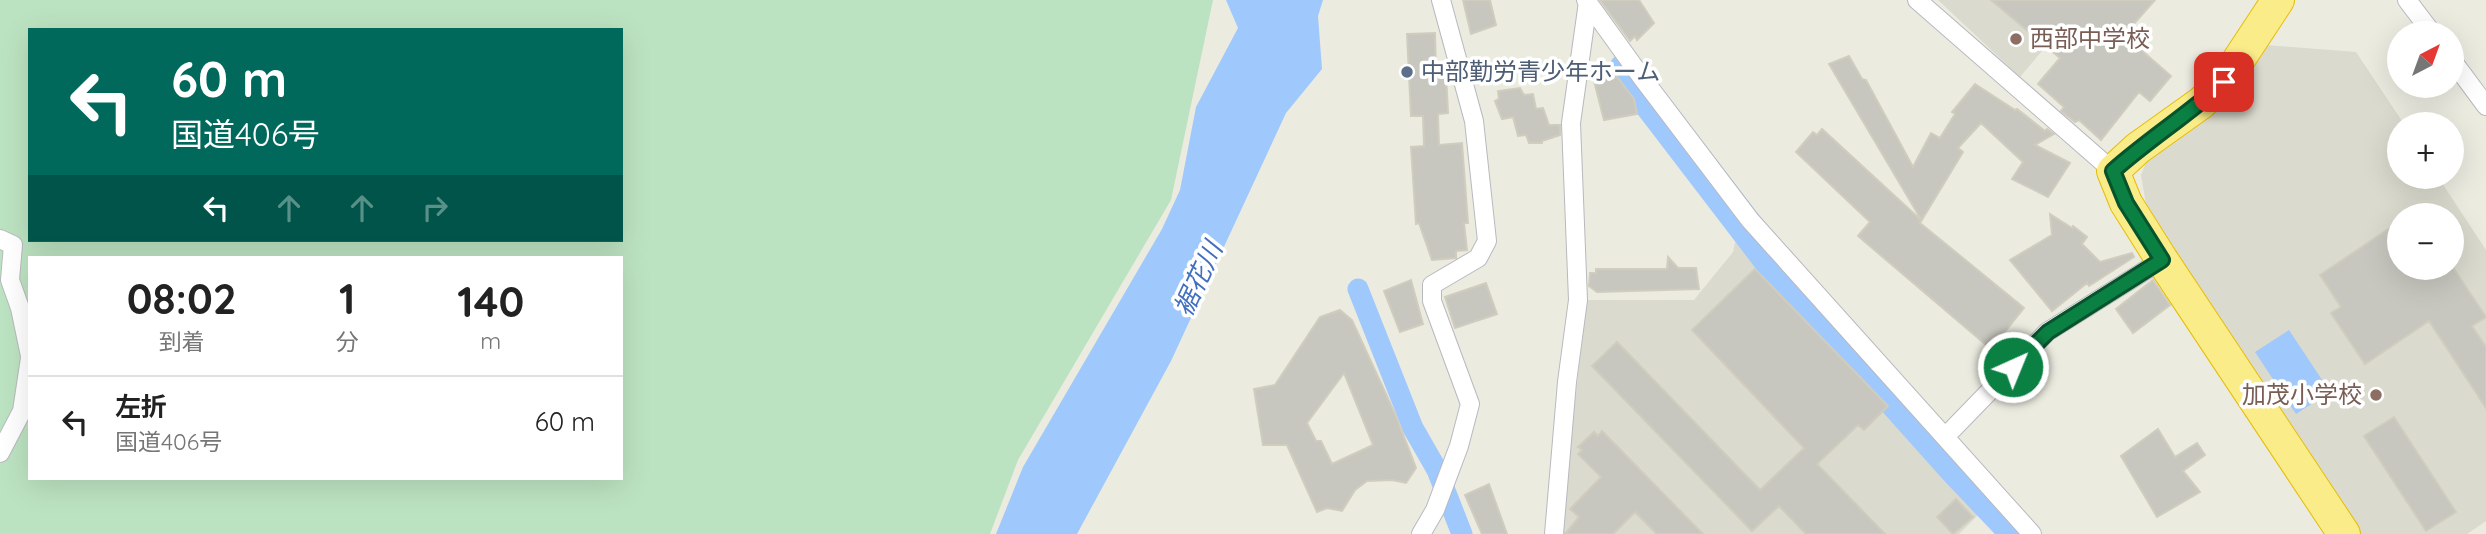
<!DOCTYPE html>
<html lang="ja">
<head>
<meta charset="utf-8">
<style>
	:root { --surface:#fff; --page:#f2f2f2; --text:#222; --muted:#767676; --line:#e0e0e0 }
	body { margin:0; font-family:Quicksand,"Noto Sans JP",sans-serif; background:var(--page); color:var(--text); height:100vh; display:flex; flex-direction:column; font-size:26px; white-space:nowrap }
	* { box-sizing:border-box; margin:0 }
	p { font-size:23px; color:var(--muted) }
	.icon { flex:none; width:38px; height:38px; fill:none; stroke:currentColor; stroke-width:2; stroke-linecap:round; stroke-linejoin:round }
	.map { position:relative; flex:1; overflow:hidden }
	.side { position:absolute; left:28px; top:256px; width:595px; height:224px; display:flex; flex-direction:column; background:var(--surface); border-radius:0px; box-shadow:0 7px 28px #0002 }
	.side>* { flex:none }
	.hud { position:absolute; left:28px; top:28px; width:595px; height:214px; border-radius:0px; box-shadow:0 7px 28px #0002; background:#00695c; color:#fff; overflow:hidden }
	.needle { width:46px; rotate:41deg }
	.tools { position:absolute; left:2387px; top:21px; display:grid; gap:14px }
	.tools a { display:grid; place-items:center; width:77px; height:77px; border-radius:50%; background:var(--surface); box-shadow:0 7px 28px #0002; font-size:35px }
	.pin { position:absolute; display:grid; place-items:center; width:60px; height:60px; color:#fff; margin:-30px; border-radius:14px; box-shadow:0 4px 10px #0006 }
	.me { position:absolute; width:77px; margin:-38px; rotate:44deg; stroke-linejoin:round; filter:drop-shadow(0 0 5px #0008) }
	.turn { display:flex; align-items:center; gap:24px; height:147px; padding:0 28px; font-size:32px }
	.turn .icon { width:91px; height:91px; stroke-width:2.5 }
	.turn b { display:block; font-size:49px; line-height:60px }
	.lanes { display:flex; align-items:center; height:66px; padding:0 28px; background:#0003; justify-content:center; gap:35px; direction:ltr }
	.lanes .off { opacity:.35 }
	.eta { display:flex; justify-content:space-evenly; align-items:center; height:119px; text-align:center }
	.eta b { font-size:42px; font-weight:700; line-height:49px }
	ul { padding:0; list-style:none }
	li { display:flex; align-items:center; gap:21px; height:91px; padding:0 28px; border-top:2px solid var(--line) }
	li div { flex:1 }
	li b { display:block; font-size:26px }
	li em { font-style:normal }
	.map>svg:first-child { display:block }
</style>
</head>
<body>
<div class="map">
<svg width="2486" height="534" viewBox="0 0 2486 534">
	<rect width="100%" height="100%" fill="#ecebe0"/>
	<path fill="#dbdace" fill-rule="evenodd" d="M 1938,0 L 2085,0 L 2020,77 Z
		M 2266,45 L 2356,52 L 2404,124 L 2399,124 L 2399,177 L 2438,177 L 2486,250 L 2486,521 L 2467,534 L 2355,534 L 2146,204 L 2141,175 L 2147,160 L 2218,111 ZM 2399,215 L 2452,215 L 2452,268 L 2399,268 Z
		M 1738,229 L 1745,240 L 1987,506 L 1959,534 L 1559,534 L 1586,310 L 1585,300 L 1694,300 L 1733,252 Z"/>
	<path fill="#bce3c1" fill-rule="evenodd" d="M 0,0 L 1213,0 L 1171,200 L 1018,460 L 990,534 L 0,534 ZM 30,30 L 621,30 L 621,240 L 30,240 ZM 30,257 L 621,257 L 621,478 L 30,478 Z"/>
	<path fill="#9fc8fd" d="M 1226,0 L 1323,0 L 1318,16 L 1322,69 L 1286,113 L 1171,361 L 1077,534 L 996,534 L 1023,467 L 1162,229 L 1180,190 L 1196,107 L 1238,28 Z
		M 2289,330 L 2330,392 L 2296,414 L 2255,352 Z"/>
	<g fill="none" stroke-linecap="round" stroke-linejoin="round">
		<path stroke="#9fc8fd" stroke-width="21" d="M 1358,289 L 1413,428 L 1437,470 L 1462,534"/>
		<path stroke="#9fc8fd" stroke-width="35" d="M 1626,70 L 1779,270 L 1959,471 L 2019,534"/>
	</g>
	<path fill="#c8c7bf" stroke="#d0cdbf" stroke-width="2" fill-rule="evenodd" d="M 1463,0 L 1490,0 L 1496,25 L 1471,34 Z
		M 1600,0 L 1639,0 L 1654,23 L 1637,40 L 1635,36 L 1630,41 Z
		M 1991,0 L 2155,0 L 2124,35 L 2171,76 L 2150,101 L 2139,92 L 2101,140 L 2079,120 L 2075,122 L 2061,111 L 2064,107 L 2038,84 L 2060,58 Z
		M 1435,33 L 1436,73 L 1446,73 L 1448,113 L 1438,114 L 1439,145 L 1462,143 L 1468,223 L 1464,223 L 1467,250 L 1456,251 L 1456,258 L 1432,260 L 1419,223 L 1416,224 L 1411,147 L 1424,146 L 1423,116 L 1411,116 L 1407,34 Z
		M 1849,56 L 1862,79 L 1866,80 L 1913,167 L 1931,133 L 1940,138 L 1955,114 L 1952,112 L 1975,84 L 2015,110 L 2017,109 L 2045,131 L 2047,129 L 2054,134 L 2035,145 L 2070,163 L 2048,197 L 2012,179 L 2023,162 L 1981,123 L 1958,148 L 1963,152 L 1920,223 L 2024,308 L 1991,349 L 1858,236 L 1870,222 L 1796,152 L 1813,132 L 1817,135 L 1822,129 L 1922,221 L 1829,64 Z
		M 1609,66 L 1634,99 L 1637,114 L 1604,120 L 1592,73 Z
		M 1520,88 L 1524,95 L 1533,94 L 1536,109 L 1543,108 L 1549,125 L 1560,125 L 1560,135 L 1542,141 L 1542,143 L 1529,143 L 1526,135 L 1518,136 L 1513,117 L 1502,119 L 1495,101 L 1499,99 L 1498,91 Z
		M 2050,214 L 2072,228 L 2073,226 L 2087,237 L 2082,244 L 2100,262 L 2132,253 L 2134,257 L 2089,286 L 2087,283 L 2052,311 L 2010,260 L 2052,235 Z
		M 2399,222 L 2399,268 L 2452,266 L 2486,317 L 2472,326 L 2486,347 L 2486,408 L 2429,321 L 2365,364 L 2331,313 L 2341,307 L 2320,275 Z
		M 1668,257 L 1678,268 L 1696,268 L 1699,289 L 1597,292 L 1589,286 L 1590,273 L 1596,273 L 1596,269 L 1667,269 Z
		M 1755,269 L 1888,406 L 1864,430 L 1858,425 L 1817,464 L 1885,534 L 1806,534 L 1779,506 L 1752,531 L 1592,366 L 1617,342 L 1760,490 L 1804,448 L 1692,330 Z
		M 1411,280 L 1423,324 L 1400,332 L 1384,291 Z
		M 2153,280 L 2170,305 L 2133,333 L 2116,309 Z
		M 1486,283 L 1497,314 L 1455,328 L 1445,297 Z
		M 1340,310 L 1352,320 L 1396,416 L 1416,468 L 1406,483 L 1392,480 L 1367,481 L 1355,490 L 1342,511 L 1327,508 L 1317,512 L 1287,445 L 1263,445 L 1254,389 L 1275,385 L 1320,317 ZM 1344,373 L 1373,445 L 1332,464 L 1321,441 L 1316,441 L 1307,423 Z
		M 2394,417 L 2456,512 L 2426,531 L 2364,436 Z
		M 2158,429 L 2175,457 L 2197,443 L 2205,455 L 2183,471 L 2200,492 L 2157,517 L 2121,456 Z
		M 1602,431 L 1703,534 L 1657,534 L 1635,512 L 1613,534 L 1565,534 L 1579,517 L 1570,509 L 1601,477 L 1578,454 L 1582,450 L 1578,447 L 1594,432 L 1598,436 Z
		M 1489,484 L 1507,534 L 1482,534 L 1465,495 Z
		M 1956,499 L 1973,517 L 1953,534 L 1937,517 Z"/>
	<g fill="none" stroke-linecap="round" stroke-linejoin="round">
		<defs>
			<path id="street" d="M 1586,0 L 1640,75 L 1750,220 L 2032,534
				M 1917,0 L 2113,171
				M 2407,0 L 2432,33
				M 2452,60 L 2486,106
				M 0,239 L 13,245 L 10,280 L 20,308 L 30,356
				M 1945,437 L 2047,332 L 2162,260
				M 0,453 L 22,411 L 30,358
				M 1421,534 L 1435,510 L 1459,446 L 1470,404 L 1432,301 L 1432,285 L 1478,258 L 1487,241 L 1474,121 L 1441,0
				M 1554,534 L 1567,382 L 1578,300 L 1571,123 L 1588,2"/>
			<path id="highway" d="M 2278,0 L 2224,82 L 2201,103 L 2138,148 L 2113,171 L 2126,203 L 2162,260 L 2344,534"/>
		</defs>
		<use href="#street" stroke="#b8b9bf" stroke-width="20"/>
		<use href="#highway" stroke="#e6bd06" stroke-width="34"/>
		<use href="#street" stroke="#fff" stroke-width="18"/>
		<use href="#highway" stroke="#faec89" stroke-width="32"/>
	</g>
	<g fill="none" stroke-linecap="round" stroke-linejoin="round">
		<defs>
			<path id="route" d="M 2013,367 L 2048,332 L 2162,260 L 2126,203 L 2113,171 C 2149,139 2189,114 2224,82"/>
		</defs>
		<use href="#route" stroke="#07532c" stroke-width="18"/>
		<use href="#route" stroke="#0b8043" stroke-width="12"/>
	</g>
	<g fill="#8d6e63" stroke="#fff" stroke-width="2.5">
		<circle cx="2016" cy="39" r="7"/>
		<circle cx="2376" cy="395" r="7"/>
	</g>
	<circle fill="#5c6f8a" stroke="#fff" stroke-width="2.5" cx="1407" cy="72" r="7"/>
	<g text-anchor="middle" stroke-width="7" stroke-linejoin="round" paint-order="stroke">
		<g font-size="24" fill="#785e54" stroke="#fff" text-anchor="start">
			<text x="2030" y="47">西部中学校</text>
			<text x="2362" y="403" text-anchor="end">加茂小学校</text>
		</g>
		<g font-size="24" fill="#4e5e75" stroke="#fff" text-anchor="start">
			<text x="1421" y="80">中部勤労青少年ホーム</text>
		</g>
		<g font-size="26" font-style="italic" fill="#436fbf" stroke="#fff">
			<text transform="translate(1198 279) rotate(-65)" y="9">裾花川</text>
		</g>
	</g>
</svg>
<div class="tools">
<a><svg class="needle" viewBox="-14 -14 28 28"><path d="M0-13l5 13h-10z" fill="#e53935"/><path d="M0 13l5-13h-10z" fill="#767676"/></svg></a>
<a>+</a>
<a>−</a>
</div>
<div class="pin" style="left:2224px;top:82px;background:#d93025"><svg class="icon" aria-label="arrive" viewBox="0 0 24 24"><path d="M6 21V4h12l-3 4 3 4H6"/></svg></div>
<svg class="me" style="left:2013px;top:367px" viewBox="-20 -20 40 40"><circle r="17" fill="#0b8043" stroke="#fff" stroke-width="3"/><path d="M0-11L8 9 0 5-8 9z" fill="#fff"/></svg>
<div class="hud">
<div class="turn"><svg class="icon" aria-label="left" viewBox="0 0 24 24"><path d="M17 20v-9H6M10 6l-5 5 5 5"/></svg><div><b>60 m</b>国道406号</div></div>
<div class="lanes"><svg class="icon" aria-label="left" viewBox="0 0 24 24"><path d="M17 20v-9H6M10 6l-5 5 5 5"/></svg><svg class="icon off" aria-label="ahead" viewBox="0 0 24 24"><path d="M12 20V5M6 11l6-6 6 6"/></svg><svg class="icon off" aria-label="ahead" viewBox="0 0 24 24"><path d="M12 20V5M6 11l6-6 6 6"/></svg><svg class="icon off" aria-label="right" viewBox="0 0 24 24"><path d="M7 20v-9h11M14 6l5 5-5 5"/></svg></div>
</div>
<section class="side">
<div class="eta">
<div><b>08:02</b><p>到着</p></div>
<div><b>1</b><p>分</p></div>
<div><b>140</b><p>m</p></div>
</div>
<ul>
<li><svg class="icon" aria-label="left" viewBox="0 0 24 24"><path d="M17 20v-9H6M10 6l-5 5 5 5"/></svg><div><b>左折</b><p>国道406号</p></div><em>60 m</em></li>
</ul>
</section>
</div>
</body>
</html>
